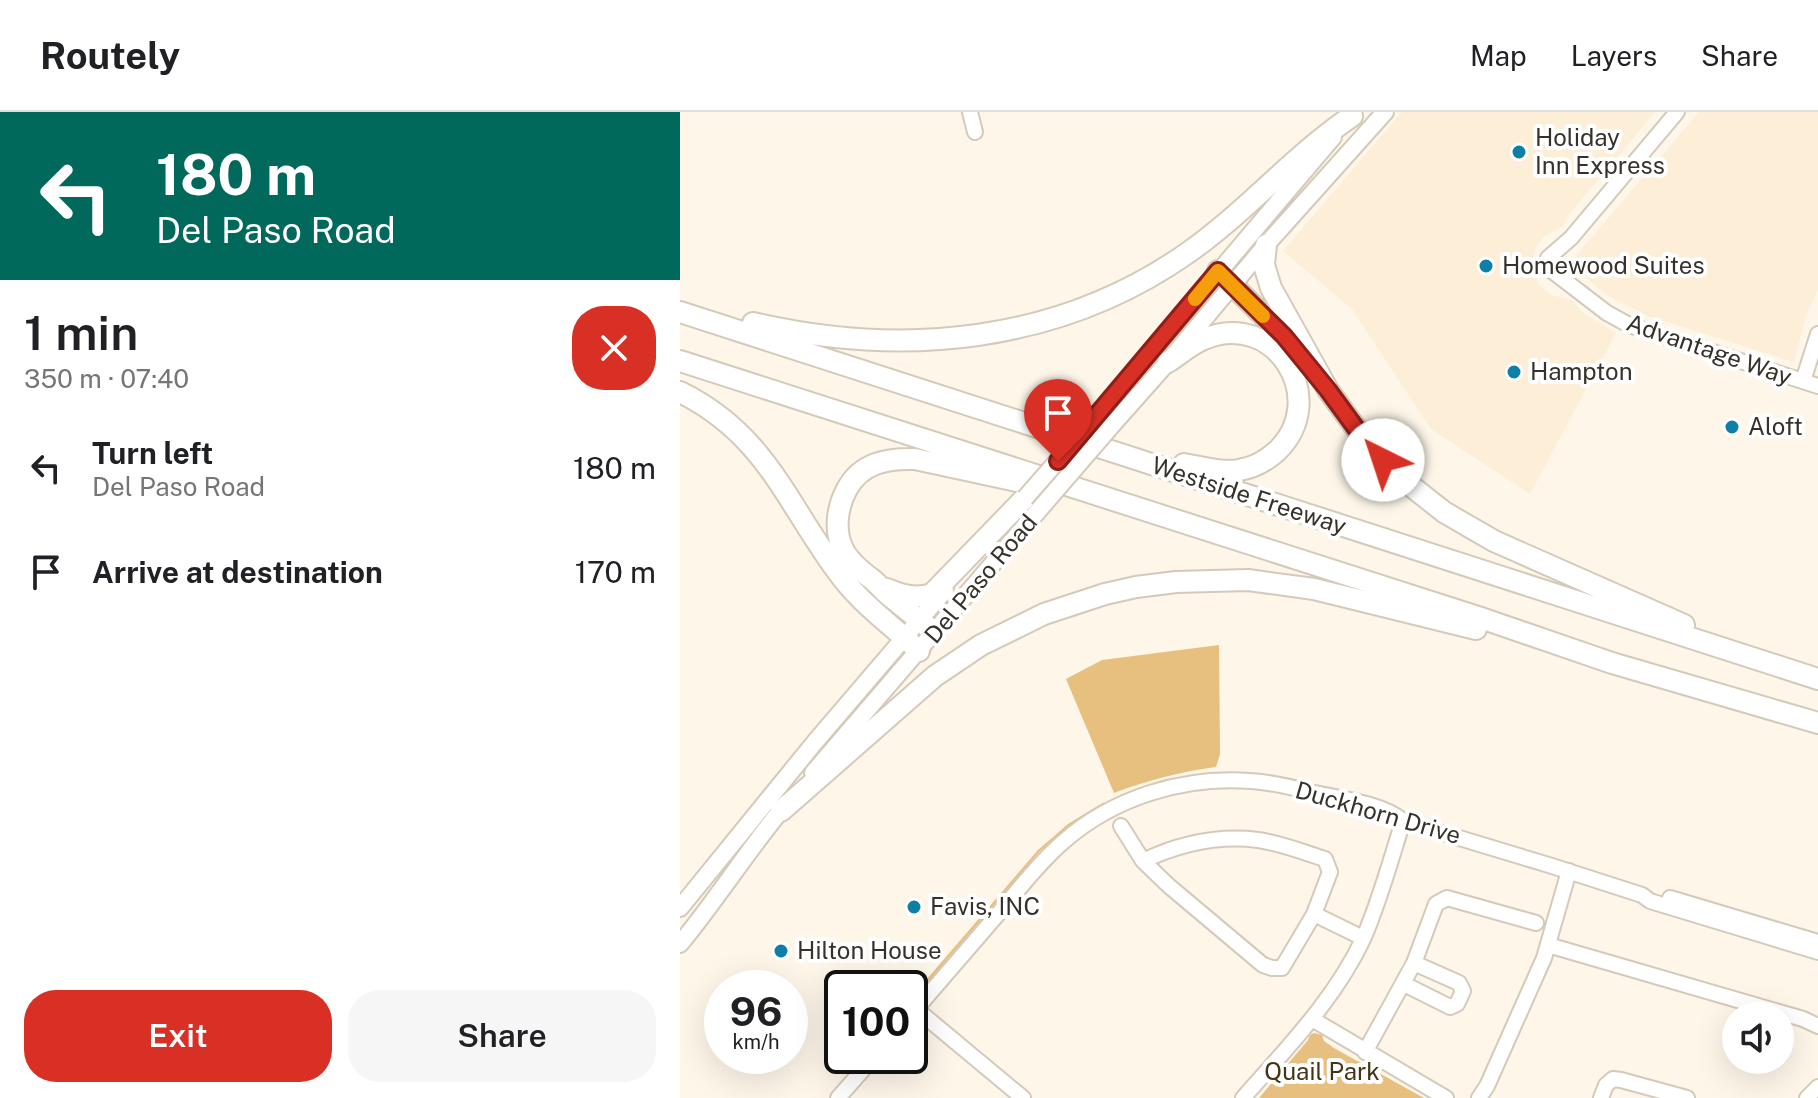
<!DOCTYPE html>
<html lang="en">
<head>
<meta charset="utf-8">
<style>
	:root { --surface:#fff; --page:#f6f6f6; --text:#202124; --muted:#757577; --line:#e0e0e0; --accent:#d93025 }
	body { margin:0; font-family:"Public Sans",sans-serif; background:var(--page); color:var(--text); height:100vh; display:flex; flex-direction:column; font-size:30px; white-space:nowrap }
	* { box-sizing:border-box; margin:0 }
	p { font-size:26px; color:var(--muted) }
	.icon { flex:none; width:44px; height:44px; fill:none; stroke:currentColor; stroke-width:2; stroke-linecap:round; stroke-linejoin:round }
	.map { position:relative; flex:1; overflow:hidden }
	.panel { display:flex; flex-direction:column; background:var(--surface); width:680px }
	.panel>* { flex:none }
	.guide { background:#00695c; color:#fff; overflow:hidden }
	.tools { position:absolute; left:1042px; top:890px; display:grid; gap:16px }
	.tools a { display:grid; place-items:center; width:72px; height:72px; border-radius:50%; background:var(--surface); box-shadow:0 8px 32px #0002; font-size:40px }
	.speed { position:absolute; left:24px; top:858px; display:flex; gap:16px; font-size:40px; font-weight:700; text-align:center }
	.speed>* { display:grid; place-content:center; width:104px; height:104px; border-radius:50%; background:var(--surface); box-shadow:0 8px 32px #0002; line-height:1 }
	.speed small { font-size:20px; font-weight:400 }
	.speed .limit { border:4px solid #111; border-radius:12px; background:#fff; color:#111 }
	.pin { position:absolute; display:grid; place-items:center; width:68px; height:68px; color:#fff; margin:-82px -34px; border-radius:50% 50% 50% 0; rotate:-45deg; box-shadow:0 0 8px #0007 }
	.pin .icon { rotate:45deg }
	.me { position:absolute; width:88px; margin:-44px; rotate:319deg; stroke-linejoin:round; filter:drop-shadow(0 0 6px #0008) }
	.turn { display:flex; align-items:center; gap:28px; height:168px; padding:0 24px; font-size:36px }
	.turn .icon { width:104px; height:104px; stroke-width:2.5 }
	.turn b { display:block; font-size:56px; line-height:68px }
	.round { display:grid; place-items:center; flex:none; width:84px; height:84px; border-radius:32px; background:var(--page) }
	.headline { display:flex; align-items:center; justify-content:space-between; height:136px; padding:0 24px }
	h1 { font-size:48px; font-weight:600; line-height:60px }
	.action { display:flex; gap:16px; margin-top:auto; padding:16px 24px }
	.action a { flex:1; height:92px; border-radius:32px; background:var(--accent); color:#fff; font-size:32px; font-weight:600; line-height:92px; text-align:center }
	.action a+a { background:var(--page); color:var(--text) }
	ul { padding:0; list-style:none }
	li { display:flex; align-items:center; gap:24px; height:104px; padding:0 24px }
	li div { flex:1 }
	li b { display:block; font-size:30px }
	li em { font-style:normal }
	header { display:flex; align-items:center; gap:48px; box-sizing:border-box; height:112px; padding:0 40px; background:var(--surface); border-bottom:2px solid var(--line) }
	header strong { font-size:38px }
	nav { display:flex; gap:44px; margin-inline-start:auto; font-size:28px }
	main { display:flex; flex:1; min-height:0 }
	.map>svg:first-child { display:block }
</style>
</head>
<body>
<header>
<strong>Routely</strong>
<nav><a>Map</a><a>Layers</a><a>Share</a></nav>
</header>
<main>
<section class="panel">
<div class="guide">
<div class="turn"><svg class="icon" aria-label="left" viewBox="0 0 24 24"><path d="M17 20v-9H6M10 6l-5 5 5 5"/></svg><div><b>180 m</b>Del Paso Road</div></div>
</div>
<div class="headline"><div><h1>1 min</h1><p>350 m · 07:40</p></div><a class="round" style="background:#d93025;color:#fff"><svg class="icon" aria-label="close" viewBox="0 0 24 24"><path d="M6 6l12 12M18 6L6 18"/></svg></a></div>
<ul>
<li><svg class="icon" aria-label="left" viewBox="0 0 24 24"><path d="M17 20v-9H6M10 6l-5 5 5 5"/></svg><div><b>Turn left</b><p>Del Paso Road</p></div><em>180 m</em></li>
<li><svg class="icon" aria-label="arrive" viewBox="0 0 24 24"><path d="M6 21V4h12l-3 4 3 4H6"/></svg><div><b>Arrive at destination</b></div><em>170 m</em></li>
</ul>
<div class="action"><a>Exit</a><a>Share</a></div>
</section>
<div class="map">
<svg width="1138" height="986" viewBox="0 0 1138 986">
	<rect width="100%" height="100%" fill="#fef6e9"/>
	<path fill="#fceed7" d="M 722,0 L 975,0 L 886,106 L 884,114 L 863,125 L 856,136 L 852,147 L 854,160 L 859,173 L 871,183 L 892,188 L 903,201 L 936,221 L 850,382 L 751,317 L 672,197 L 603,139 Z
		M 1019,0 L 1138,0 L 1138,178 L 1126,203 L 1114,250 L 968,204 L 934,187 L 918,176 L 890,151 Z"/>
	<path fill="#e7c080" d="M 539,533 L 540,642 L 536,655 C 500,660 468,668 434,681 L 386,567 L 422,548 Z
		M 424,690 L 423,692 L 390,714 L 360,739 L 237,883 L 234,882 L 358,738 L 388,712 Z
		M 634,921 L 642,923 L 644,929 L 654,936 L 744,986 L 579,986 L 628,928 L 630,923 Z"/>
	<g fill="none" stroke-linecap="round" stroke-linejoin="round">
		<defs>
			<path id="minor" d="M 290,0 L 295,20
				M 997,0 L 891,126 L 868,146 L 868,154 L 871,158 L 927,201 L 949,213 L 1138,274
				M 1123,269 L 1138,222
				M 441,714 L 463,749 L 489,774 L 583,853 L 592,856 L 602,856 L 634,802 L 650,760 L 645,747 C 623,740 600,731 578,728 C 538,723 499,732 463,749
				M 990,786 L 1138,830
				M 634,802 L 683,826
				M 868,833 L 1123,907 L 1138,914
				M 724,872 L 770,895 L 777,892 L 783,879 L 779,871 L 734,851
				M 236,897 L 343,986
				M 230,904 C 259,870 289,836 318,802 C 339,777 359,751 383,730 C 434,685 504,664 570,669 C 591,670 611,675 630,680 C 656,686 703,691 723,709 L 872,754 L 962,783 L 970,789 L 1138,840
				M 632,907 L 766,986
				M 685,940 L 734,851 L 756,792 L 767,786 L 856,811
				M 158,986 L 195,944
				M 563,986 C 607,936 656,886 684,825 C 700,788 711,747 723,709
				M 799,986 L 807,974 L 864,846 L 889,759
				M 921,986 L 926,973 L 933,967 L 941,968 L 1007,986
				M 1127,986 L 1138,975"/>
			<path id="major" d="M 416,305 L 653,25
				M 433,312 L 488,250 L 586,133 L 705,0
				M 133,661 L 364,392
				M 0,796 L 135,630 L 265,478
				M 0,832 C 38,786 69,736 107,691"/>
			<path id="highway" d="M 586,133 L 584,153 L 591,176 L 648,278 L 683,326 L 721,366 L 764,400 L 814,429 L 1004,513
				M 538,159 L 604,224 L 618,241
				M 0,200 L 1138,567
				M 73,211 C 224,246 380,231 509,140 C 567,99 613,44 672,4
				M 0,249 L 801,506 L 932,551 L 1138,611
				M 488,250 C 499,243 511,232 524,227 C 595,197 651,287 597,339 C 586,349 573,356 559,358 C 541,361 522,355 504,352
				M 0,280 C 88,323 108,396 163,467 C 185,495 214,515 239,539
				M 207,477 C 223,484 236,487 252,482 L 345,386
				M 254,520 C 240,508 225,497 211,485 C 204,480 199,473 193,468 C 182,460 169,449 163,437 C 154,419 157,395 167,377 C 181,351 207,346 235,347 L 346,371
				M 101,699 L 255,564 L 301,533 L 364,502 L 425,482 L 456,475 L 496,470 L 568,468 L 634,477 L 796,517"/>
		</defs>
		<use href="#minor" stroke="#d4caba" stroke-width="18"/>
		<use href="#major" stroke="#d4caba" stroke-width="20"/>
		<use href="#highway" stroke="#d4caba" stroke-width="24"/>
		<use href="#minor" stroke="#fff" stroke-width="14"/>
		<use href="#major" stroke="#fff" stroke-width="16"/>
		<use href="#highway" stroke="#fff" stroke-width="20"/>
		<defs>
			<path id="major-bridge" d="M 345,386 L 416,305
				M 364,392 L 433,312"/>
		</defs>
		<use href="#major-bridge" stroke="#d4caba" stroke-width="20" stroke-linecap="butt"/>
		<use href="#major-bridge" stroke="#fff" stroke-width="16"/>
	</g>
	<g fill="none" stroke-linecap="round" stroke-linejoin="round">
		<defs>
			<path id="route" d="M 378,349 L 538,159 L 604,224 L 648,278 L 683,326 L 703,348"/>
		</defs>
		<use href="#route" stroke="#8d1f18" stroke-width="20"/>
		<use href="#route" stroke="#d93025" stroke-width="14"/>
		<path stroke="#f59e0b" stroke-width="14" d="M 515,187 L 538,159 L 583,204"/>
	</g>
	<g fill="#0e7fa7" stroke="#fff" stroke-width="3">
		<circle cx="839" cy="40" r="8"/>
		<circle cx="806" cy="154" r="8"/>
		<circle cx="834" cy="260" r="8"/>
		<circle cx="1052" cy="315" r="8"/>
		<circle cx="234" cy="795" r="8"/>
		<circle cx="101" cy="839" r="8"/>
	</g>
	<g text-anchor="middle" stroke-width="8" stroke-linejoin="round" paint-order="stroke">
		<g font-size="24" fill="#36322b" stroke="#fff" text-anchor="start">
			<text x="855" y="34">Holiday<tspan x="855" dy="28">Inn Express</tspan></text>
			<text x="822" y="162">Homewood Suites</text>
			<text x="850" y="268">Hampton</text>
			<text x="1068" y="323">Aloft</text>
			<text x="250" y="803">Favis, INC</text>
			<text x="117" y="847">Hilton House</text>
		</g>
		<g font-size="24" fill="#36322b" stroke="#fff">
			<text transform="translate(1029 238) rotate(19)" y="8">Advantage Way</text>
			<text transform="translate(569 384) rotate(18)" y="8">Westside Freeway</text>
			<text transform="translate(301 467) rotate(-50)" y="8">Del Paso Road</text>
			<text transform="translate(698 701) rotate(16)" y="8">Duckhorn Drive</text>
		</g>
		<g font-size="24" fill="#453315" stroke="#fff">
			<text x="642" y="968">Quail Park</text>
		</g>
	</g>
</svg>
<div class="tools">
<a><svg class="icon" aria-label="sound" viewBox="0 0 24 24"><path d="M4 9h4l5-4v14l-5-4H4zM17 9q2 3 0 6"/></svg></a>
</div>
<div class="speed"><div>96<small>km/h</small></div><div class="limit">100</div></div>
<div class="pin" style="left:378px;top:349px;background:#d93025"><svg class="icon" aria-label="arrive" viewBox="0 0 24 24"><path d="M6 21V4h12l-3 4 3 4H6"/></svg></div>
<svg class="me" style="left:703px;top:348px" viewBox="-20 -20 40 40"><circle r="19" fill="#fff"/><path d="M0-13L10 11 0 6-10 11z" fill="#d93025"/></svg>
</div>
</main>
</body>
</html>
